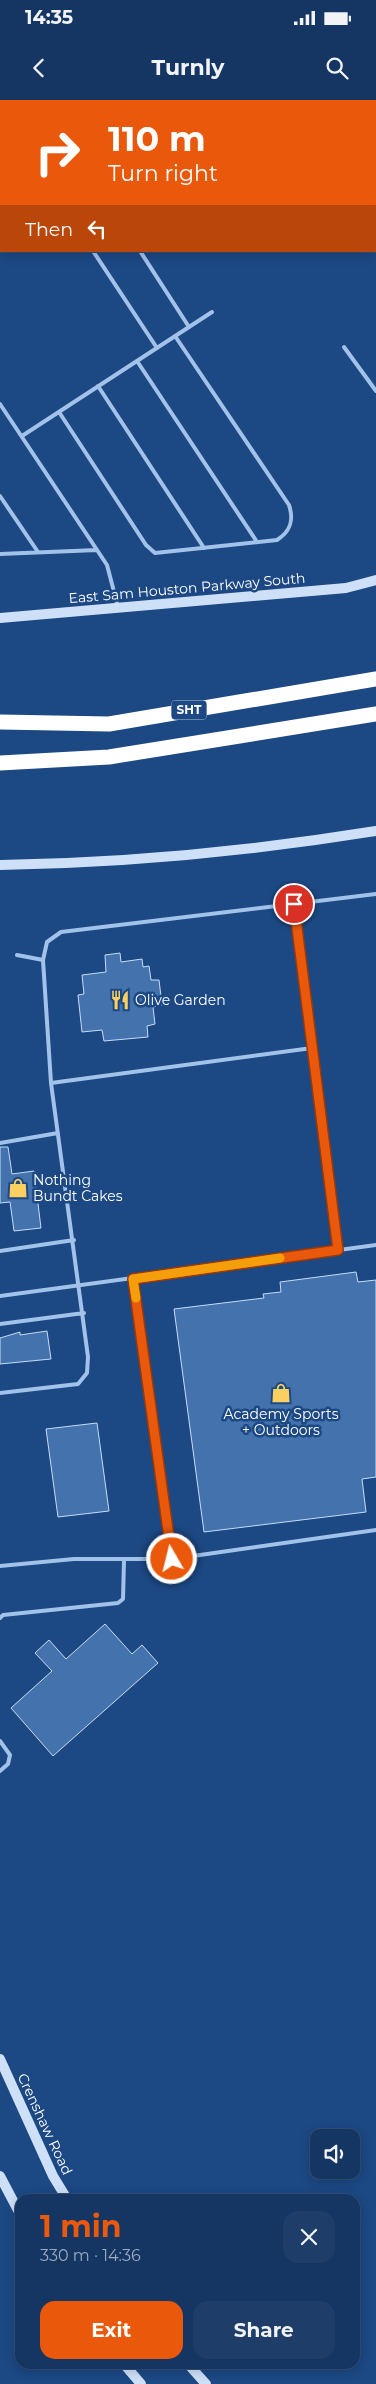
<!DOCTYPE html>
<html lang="en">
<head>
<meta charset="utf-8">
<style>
	:root { --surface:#153663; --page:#1e3e69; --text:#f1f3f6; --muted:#9dabbe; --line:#345078; --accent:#ea580c }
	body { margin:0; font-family:Montserrat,sans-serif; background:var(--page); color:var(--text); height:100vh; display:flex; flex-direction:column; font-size:19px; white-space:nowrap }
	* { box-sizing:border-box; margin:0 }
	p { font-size:16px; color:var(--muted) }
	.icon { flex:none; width:28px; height:28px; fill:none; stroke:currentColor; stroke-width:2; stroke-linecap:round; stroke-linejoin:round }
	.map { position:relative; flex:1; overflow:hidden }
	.sheet { position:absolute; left:15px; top:2094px; width:345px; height:175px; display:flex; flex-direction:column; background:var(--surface); border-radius:15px; box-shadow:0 2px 12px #0003,0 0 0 1px var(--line) }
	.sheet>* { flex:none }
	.banner { position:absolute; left:0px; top:0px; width:376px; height:152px; box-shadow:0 2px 12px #0003,0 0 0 1px var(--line); background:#ea580c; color:#fff; overflow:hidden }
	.fabs { position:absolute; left:310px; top:2029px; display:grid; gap:10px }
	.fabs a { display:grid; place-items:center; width:50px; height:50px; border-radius:10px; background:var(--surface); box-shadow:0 2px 12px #0003,0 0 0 1px var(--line); font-size:25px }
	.pin { position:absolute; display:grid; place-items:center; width:42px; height:42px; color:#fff; margin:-21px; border:2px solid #fff; border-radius:50%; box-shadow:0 1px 5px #0007 }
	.me { position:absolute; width:55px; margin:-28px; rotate:352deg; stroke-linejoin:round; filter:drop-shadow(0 0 4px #0008) }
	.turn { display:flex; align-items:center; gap:18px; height:105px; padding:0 25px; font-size:22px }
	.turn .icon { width:65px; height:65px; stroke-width:2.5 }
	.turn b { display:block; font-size:35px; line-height:42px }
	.then { display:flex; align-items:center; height:48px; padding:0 25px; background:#0003; gap:10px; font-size:19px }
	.round { display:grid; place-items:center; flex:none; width:52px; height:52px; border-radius:15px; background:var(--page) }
	.head { display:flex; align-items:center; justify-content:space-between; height:85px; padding:0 25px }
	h1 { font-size:30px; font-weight:700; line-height:38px; color:var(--accent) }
	.cta { display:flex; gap:10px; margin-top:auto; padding:10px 25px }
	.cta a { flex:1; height:58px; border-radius:15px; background:var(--accent); color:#fff; font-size:20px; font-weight:700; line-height:58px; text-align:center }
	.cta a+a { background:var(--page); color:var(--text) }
	.status { display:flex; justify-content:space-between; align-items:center; height:35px; padding:0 25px; background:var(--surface); direction:ltr }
	.status svg { height:14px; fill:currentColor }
	header { display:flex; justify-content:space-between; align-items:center; height:65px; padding:0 25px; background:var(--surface); font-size:22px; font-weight:700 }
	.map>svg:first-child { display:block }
</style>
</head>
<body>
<div class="status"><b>14:35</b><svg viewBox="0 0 49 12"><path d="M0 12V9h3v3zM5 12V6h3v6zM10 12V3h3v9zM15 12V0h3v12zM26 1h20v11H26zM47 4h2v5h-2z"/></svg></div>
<header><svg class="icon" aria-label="back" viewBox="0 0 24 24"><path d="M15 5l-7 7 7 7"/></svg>Turnly<svg class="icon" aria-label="search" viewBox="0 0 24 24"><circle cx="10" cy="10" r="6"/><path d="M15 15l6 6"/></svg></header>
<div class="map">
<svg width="376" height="2284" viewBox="0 0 376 2284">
	<rect width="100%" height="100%" fill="#1c4884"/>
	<path fill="#4472ad" stroke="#c7ddf8" d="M 120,853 L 121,862 L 142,859 L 143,867 L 149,866 L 151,880 L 159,880 L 162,905 L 153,907 L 155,924 L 147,926 L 148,937 L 104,941 L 102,930 L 82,932 L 78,895 L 84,894 L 82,875 L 106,872 L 105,855 Z
		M 0,1047 L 8,1047 L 12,1074 L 34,1071 L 41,1128 L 14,1131 L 10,1102 L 0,1103 Z
		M 356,1172 L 358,1182 L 376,1180 L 376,1377 L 362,1379 L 366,1412 L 204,1432 L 174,1209 L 264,1198 L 263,1194 L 281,1192 L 280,1182 Z
		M 47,1231 L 51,1259 L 0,1264 L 0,1238 L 20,1232 L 20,1235 Z
		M 97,1323 L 109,1411 L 58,1417 L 46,1329 Z
		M 105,1524 L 132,1554 L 142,1545 L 158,1563 L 53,1656 L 11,1608 L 52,1571 L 35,1553 L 49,1540 L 66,1559 Z"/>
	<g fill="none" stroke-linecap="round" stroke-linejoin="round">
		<path stroke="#a2c2ea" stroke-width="4" d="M 42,0 L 42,1
			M 0,37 L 1,36
			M 93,151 L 157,248
			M 140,151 L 189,227
			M 344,247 L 376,291
			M 137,261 L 257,442
			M 98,286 L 204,448
			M 0,304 L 107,465 L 118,507
			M 59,312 L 146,445 L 155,453 L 277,440 C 291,431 294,420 289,405 L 175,236
			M 22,336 L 212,212
			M 0,396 L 38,452
			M 0,454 L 97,450
			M 294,804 L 312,948
			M 17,855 L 43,860
			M 51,983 L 312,948 L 338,1150
			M 0,1043 L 58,1033
			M 0,1151 L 74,1140
			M 133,1179 L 172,1459
			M 0,1196 L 376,1145
			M 0,1224 L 84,1213
			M 0,1293 L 78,1284 L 87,1273 L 88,1257 L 51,983 L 43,860 L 47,842 L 61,832 L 376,794
			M 0,1466 L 74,1459 L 172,1459 L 376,1430
			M 0,1518 L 3,1515 L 118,1503 L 123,1499 L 124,1461
			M 0,1641 L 10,1655 L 8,1664 L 0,1671"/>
		<path stroke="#cee0f8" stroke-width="10" d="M 0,518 L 346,488 L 376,480
			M 0,765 C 125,763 252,751 376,731
			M 0,1959 L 53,2076 L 67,2099
			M 0,2076 L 20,2114
			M 124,2264 L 141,2284
			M 188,2264 L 206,2284"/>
		<path stroke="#fff" stroke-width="15" d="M 0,622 L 109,624 L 376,579
			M 0,663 L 109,657 L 376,614"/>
	</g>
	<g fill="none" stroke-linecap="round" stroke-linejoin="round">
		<defs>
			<path id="route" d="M 172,1459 L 133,1179 L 338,1150 L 294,804"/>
		</defs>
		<use href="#route" stroke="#983908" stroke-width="12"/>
		<use href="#route" stroke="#ea580c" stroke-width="9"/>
		<path stroke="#f59e0b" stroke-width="9" d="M 136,1198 L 133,1179 L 280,1158"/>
	</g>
	<defs>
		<symbol id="restaurant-bare" viewBox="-9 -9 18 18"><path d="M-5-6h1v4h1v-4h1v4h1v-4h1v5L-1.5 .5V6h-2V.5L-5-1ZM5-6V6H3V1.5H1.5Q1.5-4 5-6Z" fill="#fbd060" stroke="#1c4884" stroke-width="2.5" paint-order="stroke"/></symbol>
		<symbol id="shop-bare" viewBox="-9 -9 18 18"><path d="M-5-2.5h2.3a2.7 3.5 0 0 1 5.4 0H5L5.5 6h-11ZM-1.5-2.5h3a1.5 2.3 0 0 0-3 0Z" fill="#fbd060" stroke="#1c4884" stroke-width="2.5" paint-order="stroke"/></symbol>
	</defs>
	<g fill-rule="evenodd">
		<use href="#restaurant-bare" x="106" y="886" width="28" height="28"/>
		<use href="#shop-bare" x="4" y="1074" width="28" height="28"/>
		<use href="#shop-bare" x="267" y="1279" width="28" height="28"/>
	</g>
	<g text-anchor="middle" stroke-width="5" stroke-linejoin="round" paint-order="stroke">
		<rect fill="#1c4884" stroke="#bbc8da" stroke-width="1" x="171.5" y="600.5" width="35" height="19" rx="4"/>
		<g font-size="12" font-weight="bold" fill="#fff">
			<text x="189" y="614">SHT</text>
		</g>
		<g font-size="14" fill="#fff" stroke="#1c4884">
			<text transform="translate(187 488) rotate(-5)" y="5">East Sam Houston Parkway South</text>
			<text transform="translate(45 2024) rotate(65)" y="5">Crenshaw Road</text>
		</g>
		<g font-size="14" fill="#fff" stroke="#1c4884" text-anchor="start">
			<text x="135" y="905">Olive Garden</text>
			<text x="33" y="1085">Nothing<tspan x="33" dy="16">Bundt Cakes</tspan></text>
			<text x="281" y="1319" text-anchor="middle">Academy Sports<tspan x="281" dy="16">+ Outdoors</tspan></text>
		</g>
	</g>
</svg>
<div class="fabs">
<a><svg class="icon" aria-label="sound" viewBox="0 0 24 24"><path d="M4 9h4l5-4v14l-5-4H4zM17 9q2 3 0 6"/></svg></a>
</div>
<div class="pin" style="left:294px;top:804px;background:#d93025"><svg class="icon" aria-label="arrive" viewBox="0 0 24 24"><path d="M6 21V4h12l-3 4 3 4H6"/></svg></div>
<svg class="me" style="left:172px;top:1459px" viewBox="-20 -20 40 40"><circle r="17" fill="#ea580c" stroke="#fff" stroke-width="3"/><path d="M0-11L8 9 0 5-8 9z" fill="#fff"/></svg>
<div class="banner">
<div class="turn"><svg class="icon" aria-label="right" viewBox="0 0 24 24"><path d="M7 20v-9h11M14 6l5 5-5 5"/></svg><div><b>110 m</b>Turn right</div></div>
<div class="then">Then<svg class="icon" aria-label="left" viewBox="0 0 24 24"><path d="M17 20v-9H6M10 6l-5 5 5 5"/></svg></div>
</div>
<section class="sheet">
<div class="head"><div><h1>1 min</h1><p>330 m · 14:36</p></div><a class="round"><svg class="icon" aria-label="close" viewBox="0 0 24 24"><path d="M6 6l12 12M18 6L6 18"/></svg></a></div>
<div class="cta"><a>Exit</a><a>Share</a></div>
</section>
</div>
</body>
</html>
